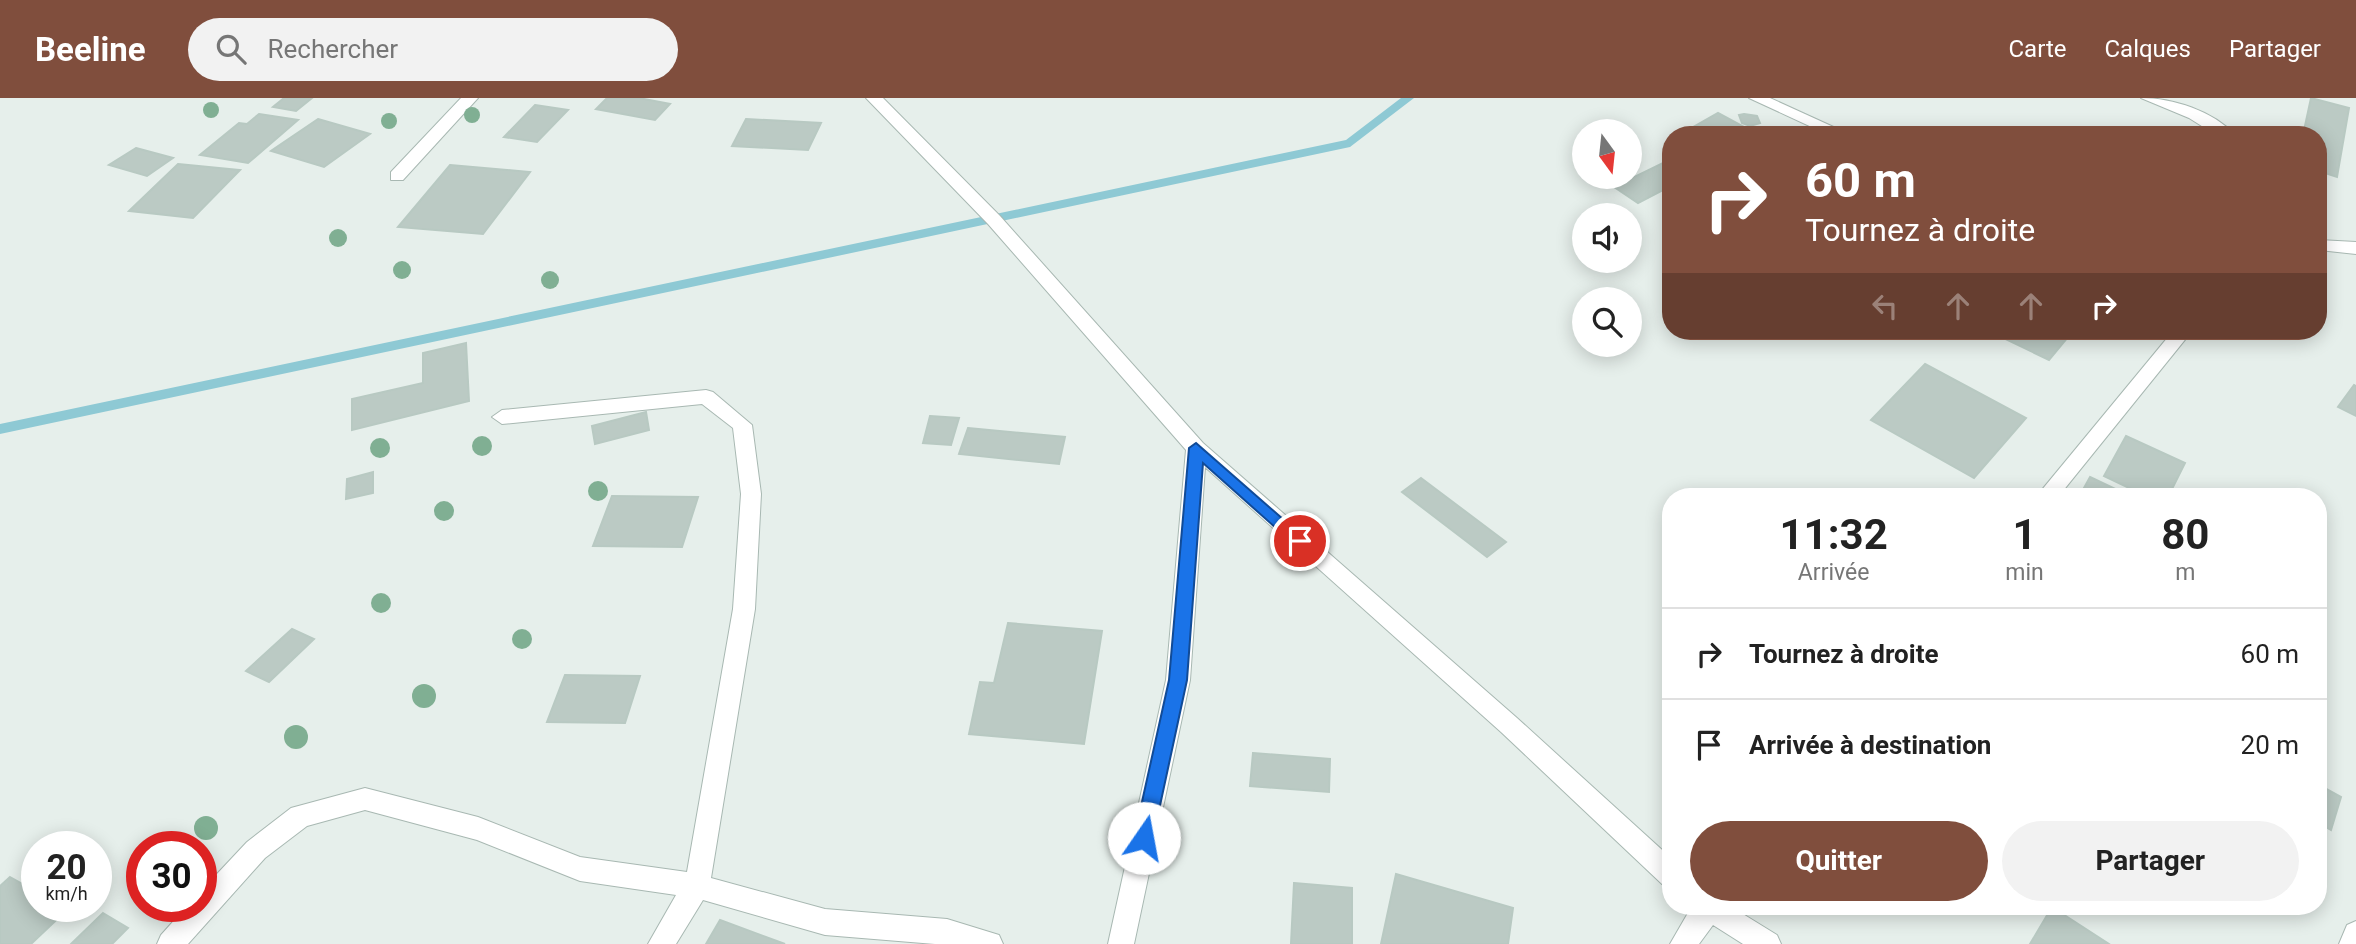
<!DOCTYPE html>
<html lang="fr">
<head>
<meta charset="utf-8">
<style>
	:root { --surface:#fff; --page:#f2f2f2; --text:#222; --muted:#767676; --line:#e0e0e0; --accent:#804e3d }
	body { margin:0; font-family:Roboto,sans-serif; background:var(--page); color:var(--text); height:100vh; display:flex; flex-direction:column; font-size:26px; white-space:nowrap }
	* { box-sizing:border-box; margin:0 }
	p { font-size:23px; color:var(--muted) }
	.icon { flex:none; width:38px; height:38px; fill:none; stroke:currentColor; stroke-width:2; stroke-linecap:round; stroke-linejoin:round }
	.map { position:relative; flex:1; overflow:hidden }
	.side { position:absolute; left:1662px; top:390px; width:665px; height:427px; display:flex; flex-direction:column; background:var(--surface); border-radius:28px; box-shadow:0 4px 18px #0003 }
	.side>* { flex:none }
	.guide { position:absolute; left:1662px; top:28px; width:665px; height:214px; border-radius:28px; box-shadow:0 4px 18px #0003; background:#804e3d; color:#fff; overflow:hidden }
	.needle { width:46px; rotate:165deg }
	.fabs { position:absolute; left:1572px; top:21px; display:grid; gap:14px }
	.fabs a { display:grid; place-items:center; width:70px; height:70px; border-radius:50%; background:var(--surface); box-shadow:0 4px 18px #0003; font-size:35px }
	.speed { position:absolute; left:21px; top:733px; display:flex; gap:14px; font-size:35px; font-weight:700; text-align:center }
	.speed>* { display:grid; place-content:center; width:91px; height:91px; border-radius:50%; background:var(--surface); box-shadow:0 4px 18px #0003; line-height:1 }
	.speed small { font-size:18px; font-weight:400 }
	.speed .limit { border:10px solid #d22; background:#fff; color:#111 }
	.pin { position:absolute; display:grid; place-items:center; width:60px; height:60px; color:#fff; margin:-30px; border:4px solid #fff; border-radius:50%; box-shadow:0 2px 7px #0007 }
	.me { position:absolute; width:77px; margin:-38px; rotate:12deg; stroke-linejoin:round; filter:drop-shadow(0 0 5px #0008) }
	.turn { display:flex; align-items:center; gap:24px; height:147px; padding:0 28px; font-size:32px }
	.turn .icon { width:91px; height:91px; stroke-width:2.5 }
	.turn b { display:block; font-size:49px; line-height:60px }
	.lanes { display:flex; align-items:center; height:66px; padding:0 28px; background:#0003; justify-content:center; gap:35px; direction:ltr }
	.lanes .off { opacity:.35 }
	.eta { display:flex; justify-content:space-evenly; align-items:center; height:119px; text-align:center }
	.eta b { font-size:42px; font-weight:700; line-height:49px }
	.cta { display:flex; gap:14px; margin-top:auto; padding:14px 28px }
	.cta a { flex:1; height:80px; border-radius:42px; background:var(--accent); color:#fff; font-size:28px; font-weight:700; line-height:80px; text-align:center }
	.cta a+a { background:var(--page); color:var(--text) }
	ul { padding:0; list-style:none }
	li { display:flex; align-items:center; gap:21px; height:91px; padding:0 28px; border-top:2px solid var(--line) }
	li div { flex:1 }
	li b { display:block; font-size:26px }
	li em { font-style:normal }
	header { display:flex; align-items:center; gap:42px; box-sizing:border-box; height:98px; padding:0 35px; background:var(--accent); color:#fff }
	header strong { font-size:33px }
	nav { display:flex; gap:38px; margin-inline-start:auto; font-size:24px }
	.search { width:490px; height:63px; background:var(--page); display:flex; align-items:center; gap:18px; box-sizing:border-box; padding:0 24px; border-radius:38px; color:var(--muted); font-size:26px }
	.map>svg:first-child { display:block }
</style>
</head>
<body>
<header>
<strong>Beeline</strong>
<div class="search"><svg class="icon" aria-label="search" viewBox="0 0 24 24"><circle cx="10" cy="10" r="6"/><path d="M15 15l6 6"/></svg>Rechercher</div>
<nav><a>Carte</a><a>Calques</a><a>Partager</a></nav>
</header>
<div class="map">
<svg width="2356" height="846" viewBox="0 0 2356 846">
	<rect width="100%" height="100%" fill="#e6efeb"/>
	<g fill="none" stroke-linecap="round" stroke-linejoin="round">
		<path fill="#8ec9d4" fill-rule="evenodd" d="M 1401,0 L 1414,0 L 1350,49 L 0,336 L 0,326 L 1346,42 Z"/>
	</g>
	<path fill="#bbcac4" stroke="#b8c9c2" stroke-width="2" d="M 284,0 L 312,0 L 296,13 L 273,9 Z
		M 607,0 L 639,0 L 670,6 L 655,22 L 596,11 Z
		M 2311,0 L 2349,10 L 2337,79 L 2319,73 L 2319,37 L 2303,37 Z
		M 535,7 L 568,12 L 537,44 L 504,39 Z
		M 1718,15 L 1746,30 L 1734,37 L 1697,37 L 1688,32 Z
		M 259,16 L 298,22 L 248,65 L 200,57 L 239,25 L 247,26 Z
		M 1744,16 L 1757,18 L 1760,25 L 1750,28 L 1742,25 L 1739,17 Z
		M 318,21 L 370,36 L 324,69 L 271,53 Z
		M 746,21 L 821,25 L 808,52 L 732,48 Z
		M 136,50 L 173,60 L 147,78 L 109,67 Z
		M 1671,61 L 1671,88 L 1638,105 L 1614,89 Z
		M 178,66 L 240,72 L 193,120 L 129,113 Z
		M 450,67 L 530,74 L 483,136 L 398,129 Z
		M 1989,233 L 2073,233 L 2049,262 Z
		M 466,245 L 469,303 L 352,332 L 352,301 L 423,285 L 423,255 Z
		M 1925,266 L 2026,320 L 1974,380 L 1871,322 Z
		M 2354,287 L 2356,288 L 2356,318 L 2338,309 Z
		M 646,314 L 649,332 L 595,346 L 592,328 Z
		M 930,318 L 959,320 L 951,347 L 923,345 Z
		M 968,330 L 1065,339 L 1059,366 L 959,356 Z
		M 2126,338 L 2185,365 L 2168,399 L 2148,399 L 2104,378 Z
		M 373,374 L 373,395 L 346,401 L 347,381 Z
		M 2090,379 L 2132,399 L 2079,399 Z
		M 1421,380 L 1506,444 L 1487,459 L 1402,394 Z
		M 612,398 L 698,399 L 682,449 L 593,448 Z
		M 1008,525 L 1102,533 L 1084,646 L 969,636 L 980,584 L 994,585 Z
		M 292,531 L 314,541 L 269,584 L 246,573 Z
		M 565,577 L 640,578 L 625,625 L 547,624 Z
		M 1253,655 L 1330,661 L 1329,694 L 1250,688 Z
		M 2319,687 L 2341,699 L 2331,732 L 2319,725 Z
		M 1396,776 L 1513,810 L 1508,846 L 1381,846 Z
		M 10,779 L 37,794 L 37,808 L 61,808 L 67,812 L 31,846 L 0,846 L 0,788 Z
		M 1294,785 L 1352,790 L 1352,846 L 1291,846 Z
		M 2052,809 L 2109,846 L 2030,846 Z
		M 103,815 L 128,830 L 112,846 L 71,846 Z
		M 720,822 L 785,846 L 706,846 Z"/>
	<g fill="none" stroke-linecap="round" stroke-linejoin="round">
		<defs>
			<path id="minor" d="M 461,0 L 478,0 L 403,82 L 391,82 L 391,74 Z
				M 866,0 L 883,0 L 1000,118 L 1203,345 L 1517,620 L 1671,760 L 1671,789 L 1662,786 L 1501,634 L 1205,369 L 1190,582 L 1134,846 L 1108,846 L 1166,582 L 1186,352 L 988,126 Z
				M 1749,0 L 1770,0 L 1851,37 L 1829,37 Z
				M 2141,0 C 2173,0 2213,13 2235,37 L 2216,37 L 2189,20 Z
				M 2319,142 L 2356,144 L 2356,156 L 2319,152 Z
				M 2173,233 L 2192,233 L 2058,399 L 2036,399 Z
				M 706,292 L 713,294 L 752,327 L 761,396 L 755,511 L 711,780 L 825,811 L 947,821 L 999,837 L 1003,846 L 935,846 L 825,837 L 703,802 L 676,846 L 648,846 L 676,797 L 580,783 L 477,742 L 365,712 L 307,728 L 265,760 L 188,846 L 157,846 L 161,837 L 187,808 L 201,808 L 201,793 L 247,744 L 291,710 L 365,690 L 478,719 L 580,759 L 687,774 L 733,511 L 741,396 L 733,330 L 702,306 L 502,326 L 492,319 L 502,312 Z
				M 1692,808 L 1730,808 L 1777,837 L 1781,846 L 1743,846 L 1713,827 L 1699,846 L 1670,846 Z
				M 2356,823 L 2356,846 L 2339,846 L 2347,827 Z"/>
		</defs>
		<use href="#minor" stroke="#a8b8b2" stroke-width="2"/>
		<use href="#minor" fill="#fff" fill-rule="evenodd"/>
	</g>
	<g fill="#80af93">
		<circle cx="211" cy="12" r="8"/>
		<circle cx="472" cy="17" r="8"/>
		<circle cx="389" cy="23" r="8"/>
		<circle cx="338" cy="140" r="9"/>
		<circle cx="402" cy="172" r="9"/>
		<circle cx="550" cy="182" r="9"/>
		<circle cx="482" cy="348" r="10"/>
		<circle cx="380" cy="350" r="10"/>
		<circle cx="598" cy="393" r="10"/>
		<circle cx="444" cy="413" r="10"/>
		<circle cx="381" cy="505" r="10"/>
		<circle cx="522" cy="541" r="10"/>
		<circle cx="424" cy="598" r="12"/>
		<circle cx="296" cy="639" r="12"/>
		<circle cx="206" cy="730" r="12"/>
	</g>
	<path fill="#1a73e8" stroke="#114b97" stroke-width="2" d="M 1196,345 L 1308,443 L 1300,449 L 1295,447 L 1203,365 L 1187,582 L 1153,740 L 1151,747 L 1144,749 L 1137,747 L 1134,740 L 1169,582 L 1189,350 Z"/>
</svg>
<div class="fabs">
<a><svg class="needle" viewBox="-14 -14 28 28"><path d="M0-13l5 13h-10z" fill="#e53935"/><path d="M0 13l5-13h-10z" fill="#767676"/></svg></a>
<a><svg class="icon" aria-label="sound" viewBox="0 0 24 24"><path d="M4 9h4l5-4v14l-5-4H4zM17 9q2 3 0 6"/></svg></a>
<a><svg class="icon" aria-label="search" viewBox="0 0 24 24"><circle cx="10" cy="10" r="6"/><path d="M15 15l6 6"/></svg></a>
</div>
<div class="speed"><div>20<small>km/h</small></div><div class="limit">30</div></div>
<div class="pin" style="left:1300px;top:443px;background:#d93025"><svg class="icon" aria-label="arrive" viewBox="0 0 24 24"><path d="M6 21V4h12l-3 4 3 4H6"/></svg></div>
<svg class="me" style="left:1144px;top:740px" viewBox="-20 -20 40 40"><circle r="19" fill="#fff"/><path d="M0-13L10 11 0 6-10 11z" fill="#1a73e8"/></svg>
<div class="guide">
<div class="turn"><svg class="icon" aria-label="right" viewBox="0 0 24 24"><path d="M7 20v-9h11M14 6l5 5-5 5"/></svg><div><b>60 m</b>Tournez à droite</div></div>
<div class="lanes"><svg class="icon off" aria-label="left" viewBox="0 0 24 24"><path d="M17 20v-9H6M10 6l-5 5 5 5"/></svg><svg class="icon off" aria-label="ahead" viewBox="0 0 24 24"><path d="M12 20V5M6 11l6-6 6 6"/></svg><svg class="icon off" aria-label="ahead" viewBox="0 0 24 24"><path d="M12 20V5M6 11l6-6 6 6"/></svg><svg class="icon" aria-label="right" viewBox="0 0 24 24"><path d="M7 20v-9h11M14 6l5 5-5 5"/></svg></div>
</div>
<section class="side">
<div class="eta">
<div><b>11:32</b><p>Arrivée</p></div>
<div><b>1</b><p>min</p></div>
<div><b>80</b><p>m</p></div>
</div>
<ul>
<li><svg class="icon" aria-label="right" viewBox="0 0 24 24"><path d="M7 20v-9h11M14 6l5 5-5 5"/></svg><div><b>Tournez à droite</b></div><em>60 m</em></li>
<li><svg class="icon" aria-label="arrive" viewBox="0 0 24 24"><path d="M6 21V4h12l-3 4 3 4H6"/></svg><div><b>Arrivée à destination</b></div><em>20 m</em></li>
</ul>
<div class="cta"><a>Quitter</a><a>Partager</a></div>
</section>
</div>
</body>
</html>
